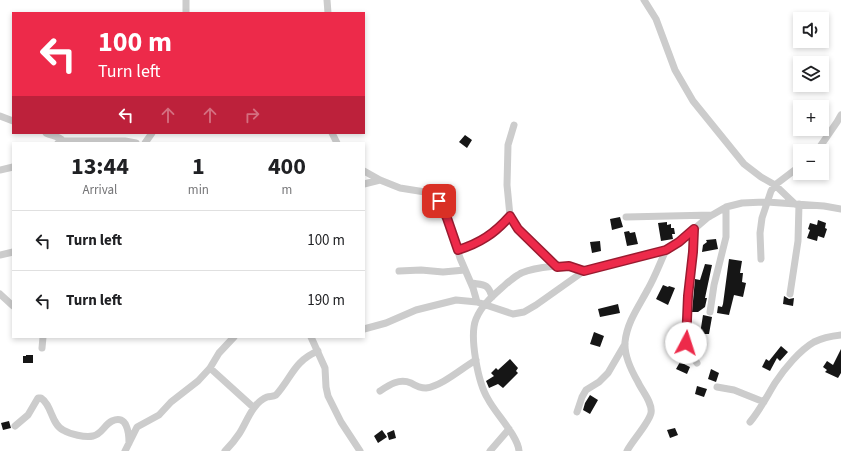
<!DOCTYPE html>
<html lang="en">
<head>
<meta charset="utf-8">
<style>
	:root { --surface:#fff; --page:#f6f6f6; --text:#202124; --muted:#757577; --line:#e0e0e0 }
	body { margin:0; font-family:"Source Sans 3",sans-serif; background:var(--page); color:var(--text); height:100vh; display:flex; flex-direction:column; font-size:15px; white-space:nowrap }
	* { box-sizing:border-box; margin:0 }
	p { font-size:13px; color:var(--muted) }
	.icon { flex:none; width:22px; height:22px; fill:none; stroke:currentColor; stroke-width:2; stroke-linecap:round; stroke-linejoin:round }
	.map { position:relative; flex:1; overflow:hidden }
	.sheet { position:absolute; left:12px; top:142px; width:353px; height:196px; display:flex; flex-direction:column; background:var(--surface); border-radius:0px; box-shadow:0 2px 6px #0003 }
	.sheet>* { flex:none }
	.banner { position:absolute; left:12px; top:12px; width:353px; height:122px; border-radius:0px; box-shadow:0 2px 6px #0003; background:#ed2a4a; color:#fff; overflow:hidden }
	.tools { position:absolute; left:793px; top:12px; display:grid; gap:8px }
	.tools a { display:grid; place-items:center; width:36px; height:36px; border-radius:0px; background:var(--surface); box-shadow:0 2px 6px #0003; font-size:20px }
	.pin { position:absolute; display:grid; place-items:center; width:34px; height:34px; color:#fff; margin:-17px; border-radius:8px; box-shadow:0 2px 6px #0006 }
	.me { position:absolute; width:44px; margin:-22px; rotate:5deg; stroke-linejoin:round; filter:drop-shadow(0 0 3px #0008) }
	.turn { display:flex; align-items:center; gap:14px; height:84px; padding:0 20px; font-size:18px }
	.turn .icon { width:52px; height:52px; stroke-width:2.5 }
	.turn b { display:block; font-size:28px; line-height:34px }
	.lanes { display:flex; align-items:center; height:38px; padding:0 20px; background:#0003; justify-content:center; gap:20px; direction:ltr }
	.lanes .off { opacity:.35 }
	.eta { display:flex; justify-content:space-evenly; align-items:center; height:68px; text-align:center }
	.eta b { font-size:24px; font-weight:700; line-height:28px }
	ul { padding:0; list-style:none }
	li { display:flex; align-items:center; gap:12px; height:60px; padding:0 20px; border-top:1px solid var(--line) }
	li div { flex:1 }
	li b { display:block; font-size:15px }
	li em { font-style:normal }
	.map>svg:first-child { display:block }
</style>
</head>
<body>
<div class="map">
<svg width="841" height="451" viewBox="0 0 841 451">
	<rect width="100%" height="100%" fill="#fff"/>
	<path fill="#161616" d="M 465,135 L 472,140 L 467,148 L 459,142 Z
		M 620,217 L 623,227 L 612,230 L 610,219 Z
		M 818,220 L 826,223 L 825,228 L 827,229 L 824,238 L 818,236 L 817,241 L 807,238 L 810,230 L 808,229 L 810,223 L 817,225 Z
		M 667,222 L 667,225 L 671,224 L 671,228 L 674,228 L 675,234 L 672,234 L 673,239 L 661,241 L 658,223 Z
		M 629,231 L 630,233 L 635,232 L 638,244 L 627,246 L 624,232 Z
		M 716,239 L 718,249 L 702,252 L 703,245 L 707,242 L 706,240 Z
		M 600,241 L 601,251 L 592,253 L 590,242 Z
		M 729,259 L 742,261 L 740,273 L 743,273 L 742,282 L 746,283 L 743,297 L 734,295 L 729,315 L 717,313 L 718,306 L 722,307 L 723,304 Z
		M 705,264 L 712,265 L 705,298 L 707,298 L 705,307 L 698,312 L 692,312 L 695,279 L 700,280 Z
		M 663,285 L 668,287 L 669,286 L 675,288 L 668,305 L 656,299 Z
		M 784,296 L 789,299 L 794,298 L 793,306 L 783,304 Z
		M 618,304 L 620,313 L 600,317 L 598,309 Z
		M 703,315 L 712,317 L 709,334 L 700,334 Z
		M 594,332 L 604,336 L 600,347 L 590,344 Z
		M 781,346 L 788,352 L 780,361 L 777,358 L 770,371 L 762,367 L 766,359 L 769,361 Z
		M 841,349 L 841,373 L 838,378 L 825,372 L 827,370 L 823,367 L 827,361 L 833,365 Z
		M 26,355 L 33,355 L 33,363 L 23,363 L 23,356 L 26,356 Z
		M 510,359 L 518,368 L 516,371 L 518,373 L 503,388 L 498,384 L 489,388 L 486,381 L 494,376 L 491,373 L 496,368 L 498,370 Z
		M 680,362 L 690,367 L 687,374 L 676,369 Z
		M 711,369 L 719,373 L 716,382 L 708,379 Z
		M 697,386 L 707,389 L 704,397 L 695,394 Z
		M 590,395 L 598,400 L 590,414 L 583,410 L 585,403 Z
		M 9,421 L 11,428 L 3,430 L 1,423 Z
		M 675,428 L 678,435 L 670,438 L 667,430 Z
		M 382,430 L 387,437 L 378,443 L 374,436 Z
		M 394,430 L 396,438 L 389,440 L 387,433 Z"/>
	<g fill="none" stroke-linecap="round" stroke-linejoin="round">
		<path stroke="#ccc" stroke-width="7" d="M 327,0 L 328,13
			M 644,0 L 656,19 L 675,70 L 693,101 L 744,164 L 761,177 L 775,185 L 795,204
			M 186,13 L 186,0
			M 0,116 L 13,121
			M 514,125 L 508,145 L 507,185 L 510,216 L 518,229 L 557,267
			M 46,133 C 52,136 59,136 63,141
			M 332,133 L 337,143
			M 58,143 L 63,141 L 125,141 L 136,143
			M 145,143 L 152,133
			M 817,151 L 837,122 L 841,115
			M 0,170 L 13,167
			M 364,171 L 380,180 L 400,188 L 425,192 L 431,194 L 439,201 L 447,217 L 460,258 L 473,288 L 477,302
			M 364,184 L 380,180
			M 626,217 L 712,215
			M 694,229 L 693,252 L 688,296 L 686,343 L 689,351 L 697,363
			M 458,250 C 480,243 494,233 510,216
			M 0,255 L 13,252
			M 761,259 L 760,233 L 762,218 L 771,191 L 775,185 L 800,166
			M 399,271 L 421,270 L 443,272 L 465,270
			M 471,283 C 484,285 488,283 492,297
			M 0,294 L 13,306
			M 790,294 L 798,241 L 799,204
			M 710,312 L 714,285 L 726,237 L 726,207
			M 364,329 L 386,323 L 416,310 L 456,300 L 477,302 L 513,314 L 524,312 L 536,305 L 584,271 L 666,250 L 679,242 L 707,218 L 726,207 L 742,203 L 767,202 L 824,206 L 841,209
			M 311,337 L 325,368 L 326,387 L 328,396 L 341,422 L 360,451
			M 42,348 L 43,337
			M 210,368 L 254,408
			M 717,387 L 734,390 L 764,402
			M 380,391 C 389,385 399,378 411,383 C 416,386 421,388 426,388 C 442,386 462,368 476,360
			M 577,412 L 582,397 L 586,390 L 599,382 L 608,373 L 625,344
			M 750,422 C 760,410 767,396 775,383 C 784,369 800,350 814,342 C 822,338 832,336 841,335
			M 15,426 L 28,415 L 38,398 L 41,398 C 52,405 51,424 63,430 C 70,434 85,438 93,436 C 102,434 104,425 112,421 C 127,414 129,433 129,443
			M 125,451 L 137,427 L 159,415 L 171,402 L 198,381 L 210,368 L 219,353 L 234,337
			M 225,451 C 230,446 235,440 239,434 C 247,422 252,403 267,397 C 270,396 273,397 276,395 C 292,377 294,361 318,351
			M 490,451 L 509,429
			M 519,451 C 518,436 495,413 488,399 C 478,383 469,336 476,319 C 482,304 495,294 506,284 C 510,281 514,277 518,275 C 528,268 557,265 569,266 C 574,267 579,270 584,271
			M 627,451 C 632,441 649,423 651,413 C 653,403 642,391 638,382 C 631,370 624,356 625,342 C 627,322 639,306 648,289 C 655,277 660,263 666,250"/>
	</g>
	<g fill="none" stroke-linecap="round" stroke-linejoin="round">
		<defs>
			<path id="route" d="M 439,201 L 447,218 L 458,250 C 480,243 494,234 510,216 L 518,229 L 557,267 L 569,266 L 584,271 L 666,250 L 679,242 L 694,229 L 693,252 L 688,296 L 686,343"/>
		</defs>
		<use href="#route" stroke="#9a1b30" stroke-width="10"/>
		<use href="#route" stroke="#ed2a4a" stroke-width="7"/>
	</g>
</svg>
<div class="tools">
<a><svg class="icon" aria-label="sound" viewBox="0 0 24 24"><path d="M4 9h4l5-4v14l-5-4H4zM17 9q2 3 0 6"/></svg></a>
<a><svg class="icon" aria-label="layers" viewBox="0 0 24 24"><path d="M12 4l9 5-9 5-9-5zM3 14l9 5 9-5"/></svg></a>
<a>+</a>
<a>−</a>
</div>
<div class="pin" style="left:439px;top:201px;background:#d93025"><svg class="icon" aria-label="arrive" viewBox="0 0 24 24"><path d="M6 21V4h12l-3 4 3 4H6"/></svg></div>
<svg class="me" style="left:686px;top:343px" viewBox="-20 -20 40 40"><circle r="19" fill="#fff"/><path d="M0-13L10 11 0 6-10 11z" fill="#ed2a4a"/></svg>
<div class="banner">
<div class="turn"><svg class="icon" aria-label="left" viewBox="0 0 24 24"><path d="M17 20v-9H6M10 6l-5 5 5 5"/></svg><div><b>100 m</b>Turn left</div></div>
<div class="lanes"><svg class="icon" aria-label="left" viewBox="0 0 24 24"><path d="M17 20v-9H6M10 6l-5 5 5 5"/></svg><svg class="icon off" aria-label="ahead" viewBox="0 0 24 24"><path d="M12 20V5M6 11l6-6 6 6"/></svg><svg class="icon off" aria-label="ahead" viewBox="0 0 24 24"><path d="M12 20V5M6 11l6-6 6 6"/></svg><svg class="icon off" aria-label="right" viewBox="0 0 24 24"><path d="M7 20v-9h11M14 6l5 5-5 5"/></svg></div>
</div>
<section class="sheet">
<div class="eta">
<div><b>13:44</b><p>Arrival</p></div>
<div><b>1</b><p>min</p></div>
<div><b>400</b><p>m</p></div>
</div>
<ul>
<li><svg class="icon" aria-label="left" viewBox="0 0 24 24"><path d="M17 20v-9H6M10 6l-5 5 5 5"/></svg><div><b>Turn left</b></div><em>100 m</em></li>
<li><svg class="icon" aria-label="left" viewBox="0 0 24 24"><path d="M17 20v-9H6M10 6l-5 5 5 5"/></svg><div><b>Turn left</b></div><em>190 m</em></li>
</ul>
</section>
</div>
</body>
</html>
